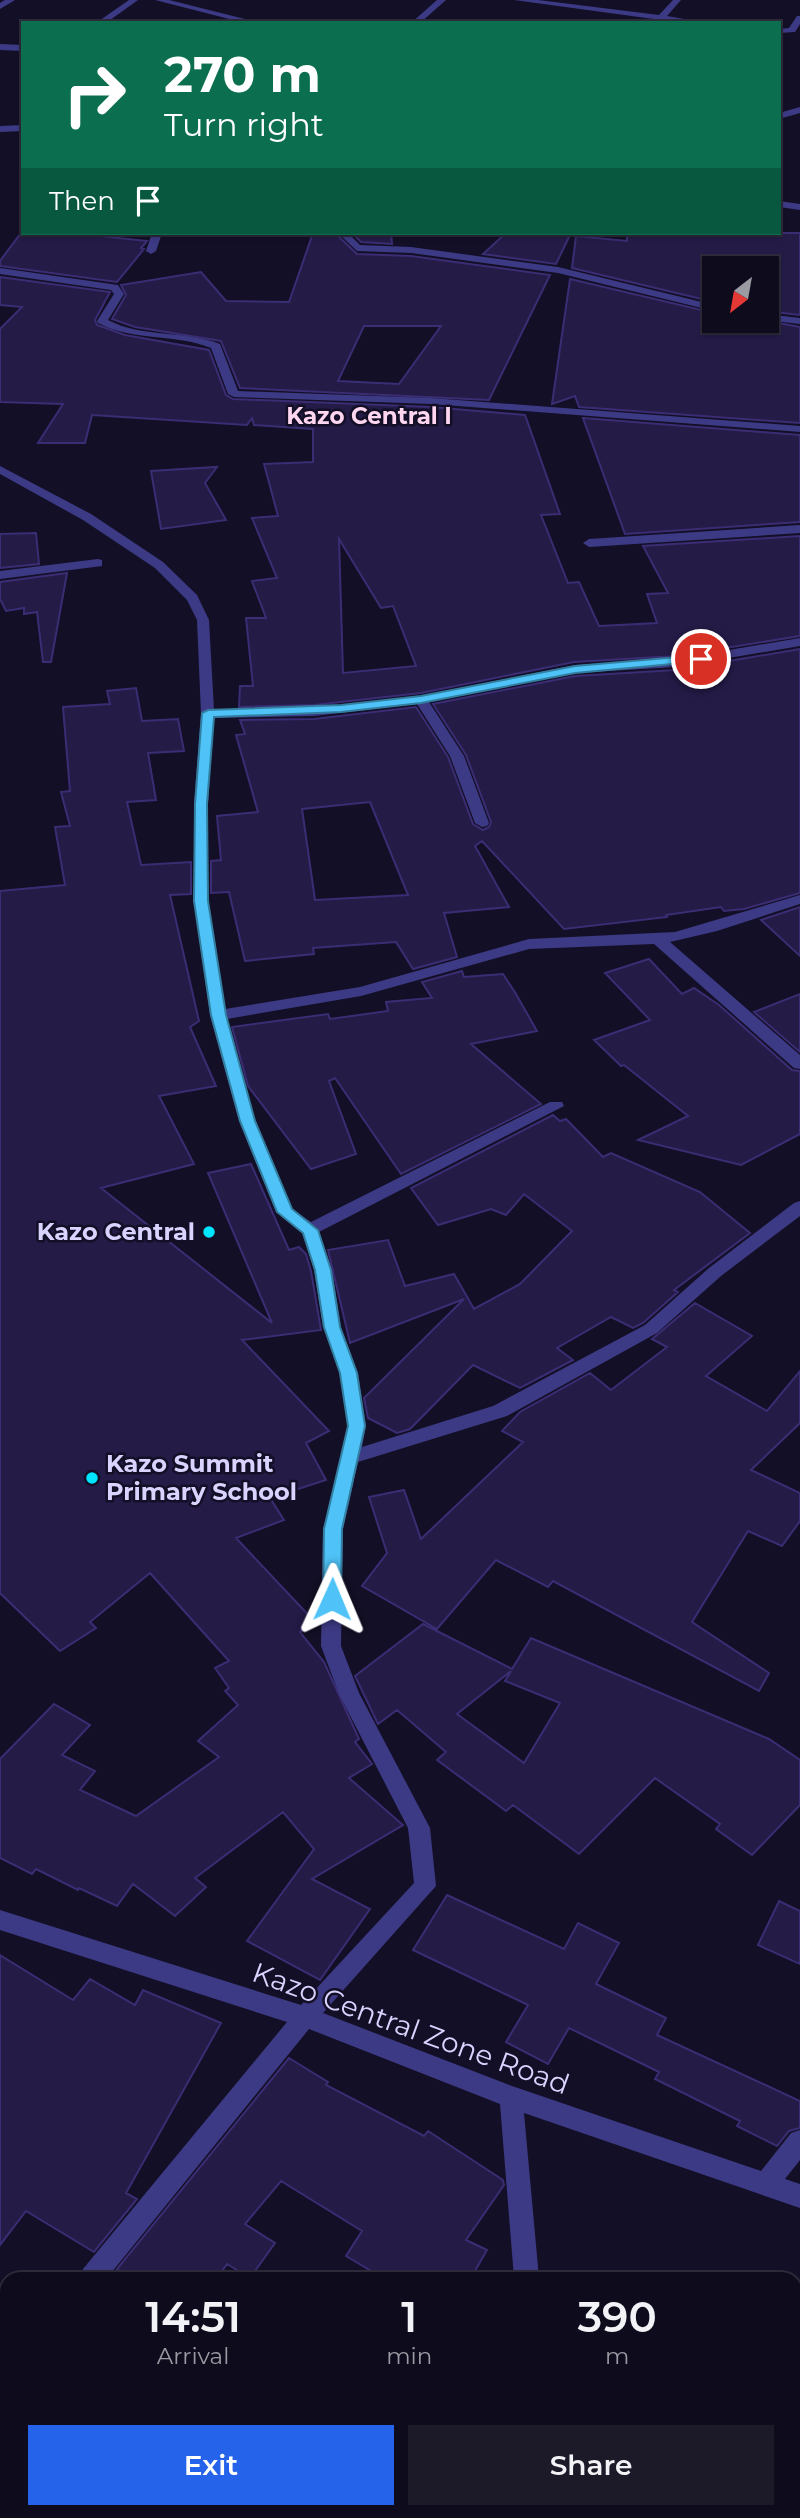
<!DOCTYPE html>
<html lang="en">
<head>
<meta charset="utf-8">
<style>
	:root { --surface:#0e0b1c; --page:#1c1929; --text:#f1f3f6; --muted:#9b9ba3; --line:#2e2b3b; --accent:#2563eb }
	body { margin:0; font-family:Montserrat,sans-serif; background:var(--page); color:var(--text); height:100vh; display:flex; flex-direction:column; font-size:26px; white-space:nowrap }
	* { box-sizing:border-box; margin:0 }
	p { font-size:23px; color:var(--muted) }
	.icon { flex:none; width:38px; height:38px; fill:none; stroke:currentColor; stroke-width:2; stroke-linecap:round; stroke-linejoin:round }
	.map { position:relative; flex:1; overflow:hidden }
	.drawer { position:absolute; left:0px; top:2272px; width:802px; height:247px; display:flex; flex-direction:column; background:var(--surface); border-radius:21px 21px 0 0; box-shadow:0 2px 5px #0004,0 0 0 2px var(--line) }
	.drawer>* { flex:none }
	.guide { position:absolute; left:21px; top:21px; width:760px; height:214px; border-radius:0px; box-shadow:0 2px 5px #0004,0 0 0 2px var(--line); background:#0b6e4f; color:#fff; overflow:hidden }
	.needle { width:46px; rotate:211deg }
	.tools { position:absolute; left:702px; top:256px; display:grid; gap:14px }
	.tools a { display:grid; place-items:center; width:77px; height:77px; border-radius:0px; background:var(--surface); box-shadow:0 2px 5px #0004,0 0 0 2px var(--line); font-size:35px }
	.pin { position:absolute; display:grid; place-items:center; width:60px; height:60px; color:#fff; margin:-30px; border:4px solid #fff; border-radius:50%; box-shadow:0 2px 7px #0007 }
	.me { position:absolute; width:77px; margin:-38px; rotate:1deg; stroke-linejoin:round; filter:drop-shadow(0 0 5px #0008) }
	.turn { display:flex; align-items:center; gap:24px; height:147px; padding:0 28px; font-size:32px }
	.turn .icon { width:91px; height:91px; stroke-width:2.5 }
	.turn b { display:block; font-size:49px; line-height:60px }
	.then { display:flex; align-items:center; height:66px; padding:0 28px; background:#0003; gap:14px; font-size:26px }
	.eta { display:flex; justify-content:space-evenly; align-items:center; height:119px; text-align:center }
	.eta b { font-size:42px; font-weight:600; line-height:49px }
	.primary-button { display:flex; gap:14px; margin-top:auto; padding:14px 28px }
	.primary-button a { flex:1; height:80px; border-radius:0px; background:var(--accent); color:#fff; font-size:28px; font-weight:600; line-height:80px; text-align:center }
	.primary-button a+a { background:var(--page); color:var(--text) }
	.map>svg:first-child { display:block }
</style>
</head>
<body>
<div class="map">
<svg width="800" height="2518" viewBox="0 0 800 2518">
	<rect width="100%" height="100%" fill="#130f26"/>
	<path fill="#241b47" stroke="#3b2d73" stroke-width="2" fill-rule="evenodd" d="M 21,233 L 72,233 L 147,241 L 141,248 L 144,249 L 117,282 L 0,266 L 0,261 Z
		M 313,233 L 336,234 L 357,254 L 411,256 L 550,275 L 489,400 L 240,388 L 221,341 L 135,327 L 112,319 L 126,295 L 121,285 L 201,272 L 226,301 L 289,302 ZM 364,326 L 441,326 L 399,384 L 338,381 Z
		M 352,233 L 391,233 L 392,244 L 361,242 Z
		M 506,233 L 549,233 L 570,235 L 556,264 L 483,254 Z
		M 627,233 L 800,233 L 800,315 L 766,311 L 766,268 L 714,268 L 714,302 L 572,268 L 576,236 L 627,241 Z
		M 0,277 L 110,292 L 95,320 L 97,325 L 125,335 L 209,350 L 226,395 L 233,399 L 431,407 L 525,415 L 560,514 L 541,515 L 568,583 L 579,582 L 599,626 L 657,623 L 647,594 L 668,593 L 643,546 L 800,536 L 800,636 L 676,656 L 574,662 L 421,693 L 314,705 L 239,707 L 240,686 L 253,686 L 246,618 L 266,618 L 252,581 L 277,578 L 252,518 L 278,516 L 264,464 L 313,462 L 313,429 L 254,425 L 252,418 L 247,425 L 92,415 L 85,443 L 38,443 L 63,404 L 0,402 L 0,329 L 22,307 L 0,305 ZM 339,539 L 381,608 L 393,606 L 416,666 L 343,673 Z
		M 570,279 L 714,313 L 714,320 L 763,320 L 800,327 L 800,423 L 579,407 L 575,396 L 552,404 Z
		M 583,418 L 800,435 L 800,522 L 625,534 Z
		M 217,467 L 205,483 L 226,520 L 161,529 L 151,471 Z
		M 36,533 L 39,564 L 0,568 L 0,534 Z
		M 67,573 L 51,662 L 43,662 L 37,612 L 24,614 L 24,608 L 6,611 L 0,599 L 0,582 Z
		M 800,649 L 800,893 L 744,909 L 724,911 L 721,907 L 666,915 L 667,917 L 564,929 L 482,841 L 475,846 L 509,907 L 444,913 L 457,957 L 413,969 L 396,942 L 313,948 L 314,954 L 245,961 L 229,892 L 211,893 L 211,861 L 221,860 L 217,816 L 258,812 L 236,735 L 245,734 L 240,720 L 314,719 L 416,707 L 448,757 L 473,824 L 483,830 L 489,827 L 491,822 L 466,755 L 433,704 L 575,676 L 676,670 ZM 370,802 L 408,895 L 315,900 L 302,809 Z
		M 136,688 L 142,721 L 178,719 L 184,751 L 148,753 L 156,800 L 127,802 L 141,865 L 191,862 L 191,894 L 170,895 L 199,1021 L 190,1027 L 216,1086 L 159,1096 L 194,1164 L 101,1188 L 272,1323 L 208,1173 L 251,1164 L 289,1250 L 299,1247 L 306,1254 L 311,1271 L 321,1330 L 242,1340 L 329,1431 L 306,1443 L 326,1480 L 270,1498 L 284,1520 L 236,1538 L 314,1621 L 300,1632 L 324,1662 L 359,1739 L 355,1742 L 372,1764 L 349,1778 L 403,1825 L 312,1879 L 370,1909 L 320,1980 L 247,1941 L 314,1849 L 283,1812 L 195,1878 L 206,1887 L 175,1916 L 133,1884 L 117,1906 L 79,1888 L 78,1890 L 36,1869 L 32,1874 L 0,1858 L 0,1759 L 54,1704 L 90,1725 L 62,1755 L 95,1771 L 80,1790 L 136,1816 L 219,1757 L 198,1741 L 238,1705 L 225,1691 L 229,1688 L 215,1668 L 229,1661 L 150,1573 L 90,1622 L 96,1628 L 60,1651 L 0,1593 L 0,891 L 65,885 L 55,827 L 70,826 L 61,792 L 70,791 L 63,707 L 110,704 L 107,691 Z
		M 800,907 L 800,956 L 761,920 Z
		M 649,959 L 682,994 L 694,988 L 719,1005 L 792,1070 L 800,1071 L 800,1134 L 741,1165 L 638,1140 L 688,1116 L 624,1065 L 621,1066 L 594,1040 L 650,1020 L 605,973 Z
		M 462,971 L 464,977 L 503,974 L 516,994 L 537,1031 L 471,1044 L 541,1104 L 401,1174 L 335,1078 L 329,1081 L 356,1154 L 311,1169 L 248,1086 L 232,1027 L 328,1014 L 330,1019 L 388,1011 L 386,1002 L 432,998 L 422,982 Z
		M 800,994 L 800,1052 L 754,1012 Z
		M 553,1115 L 560,1121 L 566,1119 L 603,1157 L 611,1153 L 700,1192 L 750,1233 L 674,1290 L 678,1292 L 643,1323 L 633,1328 L 611,1317 L 557,1348 L 573,1360 L 520,1388 L 473,1365 L 410,1429 L 397,1433 L 368,1418 L 364,1398 L 464,1299 L 350,1343 L 328,1250 L 388,1240 L 405,1286 L 454,1274 L 474,1309 L 520,1284 L 572,1231 L 524,1194 L 506,1215 L 491,1209 L 438,1225 L 411,1188 Z
		M 695,1303 L 752,1336 L 706,1376 L 767,1411 L 800,1371 L 800,1423 L 751,1470 L 800,1493 L 800,1521 L 782,1546 L 748,1531 L 692,1622 L 769,1673 L 759,1691 L 553,1581 L 548,1587 L 496,1560 L 437,1629 L 362,1586 L 387,1553 L 369,1497 L 404,1490 L 421,1539 L 523,1442 L 502,1431 L 520,1412 L 590,1373 L 611,1390 L 667,1347 L 652,1339 Z
		M 423,1624 L 512,1669 L 531,1638 L 769,1739 L 800,1760 L 800,1805 L 752,1855 L 716,1829 L 720,1824 L 655,1778 L 579,1854 L 513,1805 L 506,1811 L 437,1760 L 446,1752 L 397,1710 L 378,1724 L 355,1676 ZM 511,1671 L 505,1681 L 560,1703 L 524,1763 L 457,1714 Z
		M 447,1895 L 564,1949 L 578,1923 L 619,1943 L 596,1984 L 666,2018 L 657,2035 L 800,2101 L 800,2128 L 789,2131 L 777,2146 L 737,2126 L 740,2121 L 655,2079 L 659,2072 L 569,2028 L 548,2064 L 506,2042 L 528,2005 L 413,1950 Z
		M 779,1901 L 800,1911 L 800,1964 L 758,1945 Z
		M 0,1955 L 73,2000 L 90,1979 L 135,2005 L 143,1990 L 221,2023 L 126,2193 L 137,2199 L 94,2252 L 26,2211 L 0,2245 Z
		M 289,2058 L 328,2082 L 326,2085 L 424,2136 L 428,2131 L 503,2180 L 504,2185 L 466,2240 L 487,2250 L 471,2278 L 383,2278 L 346,2256 L 362,2231 L 281,2181 L 245,2224 L 275,2243 L 250,2278 L 227,2264 L 217,2278 L 132,2278 L 117,2269 Z"/>
	<g fill="none" stroke-linecap="round" stroke-linejoin="round">
		<path fill="#3d3a85" fill-rule="evenodd" d="M 5,0 L 15,0 L 0,9 L 0,3 Z
			M 129,0 L 138,0 L 106,23 L 96,23 Z
			M 155,0 L 169,0 L 261,23 L 245,23 Z
			M 437,0 L 446,0 L 420,23 L 411,23 Z
			M 514,0 L 538,0 L 659,15 L 673,0 L 681,0 L 667,16 L 708,23 L 661,20 Z
			M 797,16 L 800,16 L 800,24 L 795,32 L 779,33 L 779,29 L 789,28 Z
			M 0,44 L 23,45 L 23,51 L 0,50 Z
			M 800,107 L 800,113 L 779,119 L 779,113 Z
			M 23,125 L 23,131 L 0,132 L 0,126 Z
			M 779,201 L 800,204 L 800,210 L 779,207 Z
			M 152,233 L 162,233 L 156,251 L 151,254 L 146,251 Z
			M 338,233 L 348,233 L 360,245 L 411,247 L 558,267 L 714,305 L 714,311 L 558,273 L 411,253 L 357,251 Z
			M 0,268 L 118,285 L 124,294 L 108,320 C 142,338 184,330 220,344 L 238,391 L 431,398 L 800,426 L 800,432 L 431,404 L 234,397 L 228,394 L 211,348 C 175,333 134,342 98,323 L 97,321 L 114,294 L 111,290 L 0,274 Z
			M 766,314 L 800,318 L 800,324 L 766,320 Z
			M 0,466 L 91,514 L 163,562 L 197,595 L 209,620 L 214,710 L 314,708 L 421,696 L 575,665 L 676,659 L 800,638 L 800,646 L 676,667 L 575,673 L 429,702 L 464,756 L 489,823 L 487,826 L 482,827 L 475,823 L 450,756 L 417,704 L 314,716 L 214,718 L 208,804 L 208,901 L 225,1009 L 360,987 L 529,939 L 675,932 L 800,895 L 800,904 L 717,931 L 670,942 L 800,1055 L 800,1069 L 794,1068 L 654,944 L 529,949 L 361,996 L 227,1019 L 255,1121 L 292,1209 L 311,1222 L 550,1102 L 562,1102 L 564,1106 L 319,1232 L 332,1270 L 341,1327 L 358,1373 L 366,1426 L 362,1447 L 493,1406 L 645,1325 L 709,1268 L 794,1203 L 800,1201 L 800,1216 L 721,1276 L 657,1333 L 507,1416 L 358,1462 L 343,1529 L 341,1646 L 359,1693 L 430,1828 L 436,1886 L 323,2013 L 512,2086 L 761,2171 L 791,2133 L 800,2130 L 800,2160 L 785,2179 L 800,2184 L 800,2208 L 524,2113 L 539,2278 L 514,2278 L 500,2104 L 309,2029 L 107,2278 L 80,2278 L 83,2269 L 287,2022 L 0,1930 L 0,1910 L 301,2005 L 414,1883 L 408,1828 L 339,1694 L 321,1646 L 323,1529 L 348,1426 L 340,1373 L 323,1327 L 314,1270 L 302,1233 L 276,1212 L 239,1121 L 210,1015 L 194,901 L 194,804 L 201,714 L 197,620 L 187,600 L 155,568 L 83,520 L 0,474 Z
			M 800,525 L 800,533 L 589,547 L 583,543 L 589,539 Z
			M 98,559 L 102,560 L 102,566 L 0,579 L 0,571 Z
			M 526,2511 L 553,2511 L 551,2518 L 524,2518 Z"/>
	</g>
	<path fill="#4fc3f7" stroke="#337fa1" stroke-width="2" d="M 701,655 L 707,659 L 705,661 L 575,673 L 421,703 L 341,712 L 214,717 L 207,804 L 208,901 L 226,1015 L 255,1121 L 292,1209 L 318,1230 L 331,1270 L 340,1327 L 357,1373 L 365,1426 L 342,1529 L 341,1599 L 332,1606 L 325,1604 L 323,1599 L 324,1529 L 348,1426 L 340,1373 L 324,1327 L 315,1270 L 303,1233 L 277,1212 L 240,1121 L 211,1015 L 194,901 L 195,804 L 202,713 L 208,710 L 341,705 L 421,696 L 575,666 Z"/>
	<g fill="#00e5ff" stroke="#130f26" stroke-width="2.5">
		<circle cx="209" cy="1232" r="7"/>
		<circle cx="92" cy="1478" r="7"/>
	</g>
	<g text-anchor="middle" stroke-width="5" stroke-linejoin="round" paint-order="stroke">
		<g font-size="23" font-weight="bold" fill="#ffd6f0" stroke="#130f26">
			<text x="369" y="424">Kazo Central I</text>
		</g>
		<g font-size="24" font-weight="bold" fill="#d9d4ff" stroke="#130f26" text-anchor="end">
			<text x="195" y="1240">Kazo Central</text>
			<text x="106" y="1472" text-anchor="start">Kazo Summit<tspan x="106" dy="28">Primary School</tspan></text>
		</g>
		<g font-size="28" fill="#d9d4ff" stroke="#130f26">
			<text transform="translate(411 2028) rotate(20)" y="10">Kazo Central Zone Road</text>
		</g>
	</g>
</svg>
<div class="tools">
<a><svg class="needle" viewBox="-14 -14 28 28"><path d="M0-13l5 13h-10z" fill="#e53935"/><path d="M0 13l5-13h-10z" fill="#9b9ba3"/></svg></a>
</div>
<div class="pin" style="left:701px;top:659px;background:#d93025"><svg class="icon" aria-label="arrive" viewBox="0 0 24 24"><path d="M6 21V4h12l-3 4 3 4H6"/></svg></div>
<svg class="me" style="left:332px;top:1599px" viewBox="-20 -20 40 40"><path d="M0-17L14 15 0 8-14 15z" fill="#4fc3f7" stroke="#fff" stroke-width="4"/></svg>
<div class="guide">
<div class="turn"><svg class="icon" aria-label="right" viewBox="0 0 24 24"><path d="M7 20v-9h11M14 6l5 5-5 5"/></svg><div><b>270 m</b>Turn right</div></div>
<div class="then">Then<svg class="icon" aria-label="arrive" viewBox="0 0 24 24"><path d="M6 21V4h12l-3 4 3 4H6"/></svg></div>
</div>
<section class="drawer">
<div class="eta">
<div><b>14:51</b><p>Arrival</p></div>
<div><b>1</b><p>min</p></div>
<div><b>390</b><p>m</p></div>
</div>
<div class="primary-button"><a>Exit</a><a>Share</a></div>
</section>
</div>
</body>
</html>
